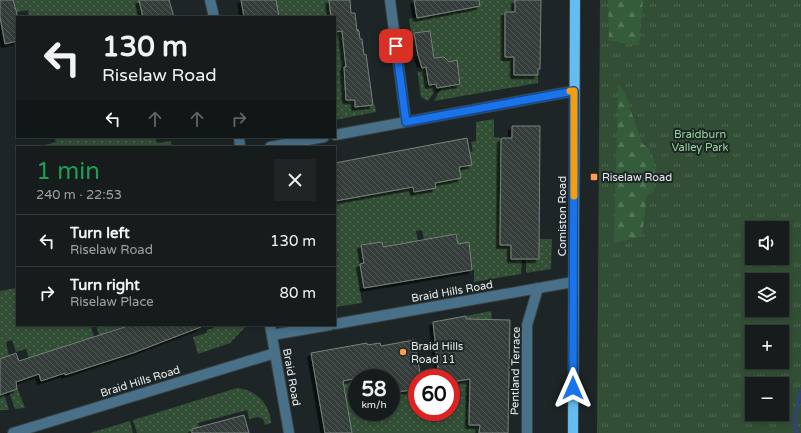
<!DOCTYPE html>
<html lang="en">
<head>
<meta charset="utf-8">
<style>
	:root { --surface:#161c1c; --page:#1f2525; --text:#f1f3f6; --muted:#9ea1a3; --line:#353a3b }
	body { margin:0; font-family:"Varela Round",sans-serif; background:var(--page); color:var(--text); height:100vh; display:flex; flex-direction:column; font-size:15px; white-space:nowrap }
	* { box-sizing:border-box; margin:0 }
	p { font-size:13px; color:var(--muted) }
	.icon { flex:none; width:22px; height:22px; fill:none; stroke:currentColor; stroke-width:2; stroke-linecap:round; stroke-linejoin:round }
	.map { position:relative; flex:1; overflow:hidden }
	.side { position:absolute; left:16px; top:146px; width:320px; height:180px; display:flex; flex-direction:column; background:var(--surface); border-radius:0px; box-shadow:0 2px 6px #0003,0 0 0 1px var(--line) }
	.side>* { flex:none }
	.guide { position:absolute; left:16px; top:16px; width:320px; height:122px; border-radius:0px; box-shadow:0 2px 6px #0003,0 0 0 1px var(--line); background:#161c1c; color:var(--text); overflow:hidden }
	.fabs { position:absolute; left:745px; top:221px; display:grid; gap:8px }
	.fabs a { display:grid; place-items:center; width:44px; height:44px; border-radius:0px; background:var(--surface); box-shadow:0 2px 6px #0003,0 0 0 1px var(--line); font-size:20px }
	.speed { position:absolute; left:348px; top:369px; display:flex; gap:8px; font-size:20px; font-weight:700; text-align:center }
	.speed>* { display:grid; place-content:center; width:52px; height:52px; border-radius:50%; background:var(--surface); box-shadow:0 2px 6px #0003,0 0 0 1px var(--line); line-height:1 }
	.speed small { font-size:10px; font-weight:400 }
	.speed .limit { border:6px solid #d22; background:#fff; color:#111 }
	.pin { position:absolute; display:grid; place-items:center; width:34px; height:34px; color:#fff; margin:-17px; border-radius:8px; box-shadow:0 2px 6px #0006 }
	.me { position:absolute; width:44px; margin:-22px; rotate:0deg; stroke-linejoin:round; filter:drop-shadow(0 0 3px #0008) }
	.turn { display:flex; align-items:center; gap:14px; height:84px; padding:0 20px; font-size:18px }
	.turn .icon { width:52px; height:52px; stroke-width:2.5 }
	.turn b { display:block; font-size:28px; line-height:34px }
	.lanes { display:flex; align-items:center; height:38px; padding:0 20px; background:#0003; justify-content:center; gap:20px; direction:ltr }
	.lanes .off { opacity:.35 }
	.round { display:grid; place-items:center; flex:none; width:42px; height:42px; border-radius:0px; background:var(--page) }
	.summary { display:flex; align-items:center; justify-content:space-between; height:68px; padding:0 20px }
	h1 { font-size:24px; font-weight:600; line-height:30px; color:#1e9e55 }
	ul { padding:0; list-style:none }
	li { display:flex; align-items:center; gap:12px; height:52px; padding:0 20px; border-top:1px solid var(--line) }
	li div { flex:1 }
	li b { display:block; font-size:15px }
	li em { font-style:normal }
	.map>svg:first-child { display:block }
</style>
</head>
<body>
<div class="map">
<svg width="801" height="433" viewBox="0 0 801 433">
	<defs>
		<pattern id="grass-tufts" width="24" height="20" patternUnits="userSpaceOnUse"><rect width="24" height="20" fill="#324e35"/><path d="M3 7l-1-3M5 7V3M7 7l1-3M15 17l-1-3M17 17v-4M19 17l1-3" fill="none" stroke="#506853"/></pattern>
		<pattern id="forest-firs" width="22" height="20" patternUnits="userSpaceOnUse"><rect width="22" height="20" fill="#355c3a"/><path d="M5 1l3.5 6h-7zM16 11l3.5 6h-7z" fill="#527457"/></pattern>
		<pattern id="garden-dots" width="8" height="8" patternUnits="userSpaceOnUse"><rect width="8" height="8" fill="#324e35"/><path d="M2 2h.1M6 6h.1" fill="none" stroke="#506853" stroke-width="1.8" stroke-linecap="round"/></pattern>
		<pattern id="building-back-hatch" width="6" height="6" patternUnits="userSpaceOnUse"><rect width="6" height="6" fill="#343c3a"/><path d="M-1 5l2 2M0 0l6 6M5-1l2 2" fill="none" stroke="#515857"/></pattern>
		<filter id="shadow"><feDropShadow dx="-3.5" dy="3.5" stdDeviation="0" flood-color="#0009"/></filter>
	</defs>
	<rect width="100%" height="100%" fill="#1d2526"/>
	<path fill="url(#grass-tufts)" fill-rule="evenodd" d="M 600,0 L 801,0 L 801,433 L 597,433 ZM 752,228 L 782,228 L 782,258 L 752,258 ZM 752,280 L 782,280 L 782,310 L 752,310 ZM 752,332 L 782,332 L 782,362 L 752,362 ZM 752,384 L 782,384 L 782,414 L 752,414 Z"/>
	<path fill="url(#forest-firs)" d="M 608,0 L 643,0 L 639,46 L 609,40 Z
		M 618,86 L 624,91 L 642,143 L 649,149 L 655,162 L 656,178 L 654,191 L 647,195 L 643,228 L 640,237 L 614,243 Z"/>
	<path fill="url(#garden-dots)" d="M 13,0 L 139,0 L 141,7 L 168,11 L 172,10 L 173,15 L 164,17 L 29,17 L 28,10 L 2,15 L 9,5 L 14,3 Z
		M 273,0 L 329,0 L 331,17 L 279,17 L 279,13 L 274,14 Z
		M 472,0 L 515,0 C 515,20 505,37 505,57 L 514,57 L 514,75 L 538,75 L 538,83 L 434,101 L 442,87 L 460,84 L 457,61 L 451,61 L 451,65 L 443,57 L 435,62 L 430,31 L 415,33 L 420,56 L 415,57 L 409,19 L 473,7 Z
		M 356,24 L 357,29 L 359,29 L 359,31 L 342,33 L 346,67 L 341,68 L 342,74 L 353,73 L 345,89 L 346,100 L 355,100 L 355,107 L 375,105 L 376,112 L 335,120 L 335,29 L 336,32 L 349,30 L 335,26 Z
		M 426,67 L 436,84 L 437,88 L 428,101 L 421,97 L 417,68 Z
		M 494,119 L 494,137 L 502,138 L 500,245 L 511,245 L 511,259 L 522,259 L 521,274 L 474,282 L 474,270 L 472,270 L 469,243 L 458,244 L 456,234 L 426,250 L 422,230 L 416,231 L 420,251 L 409,242 L 397,244 L 385,257 L 382,242 L 361,245 L 364,263 L 360,264 L 364,288 L 360,289 L 362,303 L 335,307 L 335,258 L 338,257 L 335,239 L 335,201 L 432,170 L 472,165 L 469,152 L 473,151 L 471,142 L 476,141 L 476,122 Z
		M 54,137 L 155,137 L 157,143 L 171,141 L 172,147 L 45,147 L 45,145 L 56,142 Z
		M 539,239 L 552,239 L 551,269 L 526,273 L 526,259 L 539,259 Z
		M 17,288 L 17,325 L 94,325 L 91,326 L 94,337 L 69,344 L 76,367 L 30,362 L 26,349 L 16,352 L 12,340 L 6,342 L 9,356 L 0,359 L 0,291 Z
		M 491,311 L 492,319 L 481,320 C 477,339 467,375 470,394 C 473,407 480,419 479,433 L 352,433 L 342,375 L 352,379 L 357,378 L 357,412 L 391,412 L 391,393 L 417,389 L 417,412 L 451,412 L 452,371 L 447,319 L 459,317 L 460,323 L 466,320 L 466,316 Z
		M 96,325 L 127,325 L 104,333 L 111,356 L 101,342 Z
		M 215,325 L 247,325 L 230,343 L 198,354 L 193,337 L 207,333 L 207,330 L 214,328 L 213,326 Z
		M 17,387 L 25,408 L 15,409 L 9,392 L 17,389 Z
		M 237,388 C 257,390 270,404 271,423 L 265,425 L 263,419 L 258,417 L 249,419 L 247,410 L 198,423 L 200,433 L 137,433 L 133,420 Z
		M 4,394 L 9,410 L 0,410 L 0,395 Z
		M 130,421 L 133,433 L 90,433 Z"/>
	<g fill="none" stroke-linecap="round" stroke-linejoin="round">
		<path stroke="#33436c" stroke-width="4.5" d="M 797,433 L 794,420 L 801,391"/>
	</g>
	<path fill="url(#building-back-hatch)" stroke="#79817f" filter="url(#shadow)" d="M 0,0 L 13,0 L 17,14 L 17,41 L 5,44 L 0,17 Z
		M 139,0 L 169,0 L 174,17 L 143,17 Z
		M 241,0 L 276,0 L 279,17 L 244,17 Z
		M 329,0 L 350,0 L 351,13 L 355,13 L 357,31 L 359,31 L 360,39 L 362,39 L 364,55 L 366,54 L 373,105 L 355,107 L 355,100 L 346,100 L 344,67 L 346,67 L 342,31 L 335,32 L 335,17 L 331,17 Z
		M 414,0 L 479,0 L 480,6 L 417,18 Z
		M 515,0 L 541,0 L 540,69 L 538,69 L 538,75 L 514,75 L 514,57 L 505,57 L 505,12 L 515,12 Z
		M 430,31 L 434,58 L 444,57 L 449,62 L 457,60 L 460,84 L 437,88 L 436,84 L 429,85 L 426,67 L 422,68 L 418,55 L 414,33 Z
		M 512,126 L 540,126 L 539,259 L 511,259 L 511,245 L 500,245 L 501,140 L 502,138 L 512,138 Z
		M 467,138 L 472,165 L 459,167 L 461,178 L 435,183 L 436,188 L 414,192 L 413,187 L 335,201 L 335,163 Z
		M 456,234 L 458,244 L 469,242 L 472,270 L 364,288 L 360,264 L 364,263 L 361,245 L 382,242 L 383,247 Z
		M 466,316 L 466,319 L 510,320 L 508,433 L 479,433 L 480,425 L 469,425 L 470,379 L 451,382 L 451,378 L 439,378 L 433,322 Z
		M 131,325 L 200,325 L 201,327 L 133,353 L 65,375 L 65,373 L 41,381 L 39,374 L 16,382 L 17,389 L 0,395 L 0,359 L 16,353 L 19,361 Z
		M 414,340 L 421,378 L 417,378 L 417,389 L 391,393 L 391,378 L 357,378 L 343,381 L 352,433 L 325,433 L 311,353 L 367,343 L 367,345 L 380,343 L 381,346 Z
		M 244,415 L 249,433 L 192,433 L 192,429 Z"/>
	<g fill="none" stroke-linecap="round" stroke-linejoin="round">
		<defs>
			<path id="minor" d="M 390,0 L 406,122
				M 335,135 L 574,91
				M 270,147 L 324,137
				M 527,433 L 527,325 L 538,288"/>
			<path id="tertiary" d="M 210,0 L 214,17
				M 239,137 L 240,147
				M 335,324 L 573,282
				M 270,325 L 289,433
				M 272,335 L 330,325
				M 13,433 L 275,353"/>
			<path id="primary" d="M 573,433 L 575,0"/>
		</defs>
		<use href="#minor" stroke="#394142" stroke-width="12"/>
		<use href="#tertiary" stroke="#394142" stroke-width="12"/>
		<use href="#primary" stroke="#394142" stroke-width="12"/>
		<use href="#minor" stroke="#487088" stroke-width="10"/>
		<use href="#tertiary" stroke="#487088" stroke-width="10"/>
		<use href="#primary" stroke="#65bcf0" stroke-width="10"/>
	</g>
	<g fill="none" stroke-linecap="round" stroke-linejoin="round">
		<defs>
			<path id="route" d="M 396,46 L 406,122 L 574,91 L 573,388"/>
		</defs>
		<use href="#route" stroke="#114b97" stroke-width="10"/>
		<use href="#route" stroke="#1a73e8" stroke-width="7"/>
		<path stroke="#f59e0b" stroke-width="7" d="M 570,91 L 574,91 L 574,196"/>
	</g>
	<g fill="#fb9e51" stroke="#1d2526" stroke-width="1.5">
		<rect x="590" y="173" width="8" height="8" rx="2"/>
		<circle cx="403" cy="352" r="4"/>
	</g>
	<g text-anchor="middle" stroke-width="4" stroke-linejoin="round" paint-order="stroke">
		<g font-size="11" fill="#96d69d" stroke="#1d2526">
			<text x="700" y="138">Braidburn<tspan x="700" dy="13">Valley Park</tspan></text>
		</g>
		<g font-size="11" fill="#e8eded" stroke="#1d2526" text-anchor="start">
			<text x="602" y="181">Riselaw Road</text>
			<text x="411" y="350">Braid Hills<tspan x="411" dy="13">Road 11</tspan></text>
		</g>
		<g font-size="11" fill="#e8eded" stroke="#1d2526">
			<text transform="translate(562 216) rotate(-90)" y="4">Comiston Road</text>
			<text transform="translate(452 291) rotate(-10)" y="4">Braid Hills Road</text>
			<text transform="translate(515 371) rotate(-89)" y="4">Pentland Terrace</text>
			<text transform="translate(292 377) rotate(80)" y="4">Braid Road</text>
			<text transform="translate(140 381) rotate(-17)" y="4">Braid Hills Road</text>
		</g>
	</g>
</svg>
<div class="fabs">
<a><svg class="icon" aria-label="sound" viewBox="0 0 24 24"><path d="M4 9h4l5-4v14l-5-4H4zM17 9q2 3 0 6"/></svg></a>
<a><svg class="icon" aria-label="layers" viewBox="0 0 24 24"><path d="M12 4l9 5-9 5-9-5zM3 14l9 5 9-5"/></svg></a>
<a>+</a>
<a>−</a>
</div>
<div class="speed"><div>58<small>km/h</small></div><div class="limit">60</div></div>
<div class="pin" style="left:396px;top:46px;background:#d93025"><svg class="icon" aria-label="arrive" viewBox="0 0 24 24"><path d="M6 21V4h12l-3 4 3 4H6"/></svg></div>
<svg class="me" style="left:573px;top:388px" viewBox="-20 -20 40 40"><path d="M0-17L14 15 0 8-14 15z" fill="#1a73e8" stroke="#fff" stroke-width="4"/></svg>
<div class="guide">
<div class="turn"><svg class="icon" aria-label="left" viewBox="0 0 24 24"><path d="M17 20v-9H6M10 6l-5 5 5 5"/></svg><div><b>130 m</b>Riselaw Road</div></div>
<div class="lanes"><svg class="icon" aria-label="left" viewBox="0 0 24 24"><path d="M17 20v-9H6M10 6l-5 5 5 5"/></svg><svg class="icon off" aria-label="ahead" viewBox="0 0 24 24"><path d="M12 20V5M6 11l6-6 6 6"/></svg><svg class="icon off" aria-label="ahead" viewBox="0 0 24 24"><path d="M12 20V5M6 11l6-6 6 6"/></svg><svg class="icon off" aria-label="right" viewBox="0 0 24 24"><path d="M7 20v-9h11M14 6l5 5-5 5"/></svg></div>
</div>
<section class="side">
<div class="summary"><div><h1>1 min</h1><p>240 m · 22:53</p></div><a class="round"><svg class="icon" aria-label="close" viewBox="0 0 24 24"><path d="M6 6l12 12M18 6L6 18"/></svg></a></div>
<ul>
<li><svg class="icon" aria-label="left" viewBox="0 0 24 24"><path d="M17 20v-9H6M10 6l-5 5 5 5"/></svg><div><b>Turn left</b><p>Riselaw Road</p></div><em>130 m</em></li>
<li><svg class="icon" aria-label="right" viewBox="0 0 24 24"><path d="M7 20v-9h11M14 6l5 5-5 5"/></svg><div><b>Turn right</b><p>Riselaw Place</p></div><em>80 m</em></li>
</ul>
</section>
</div>
</body>
</html>
